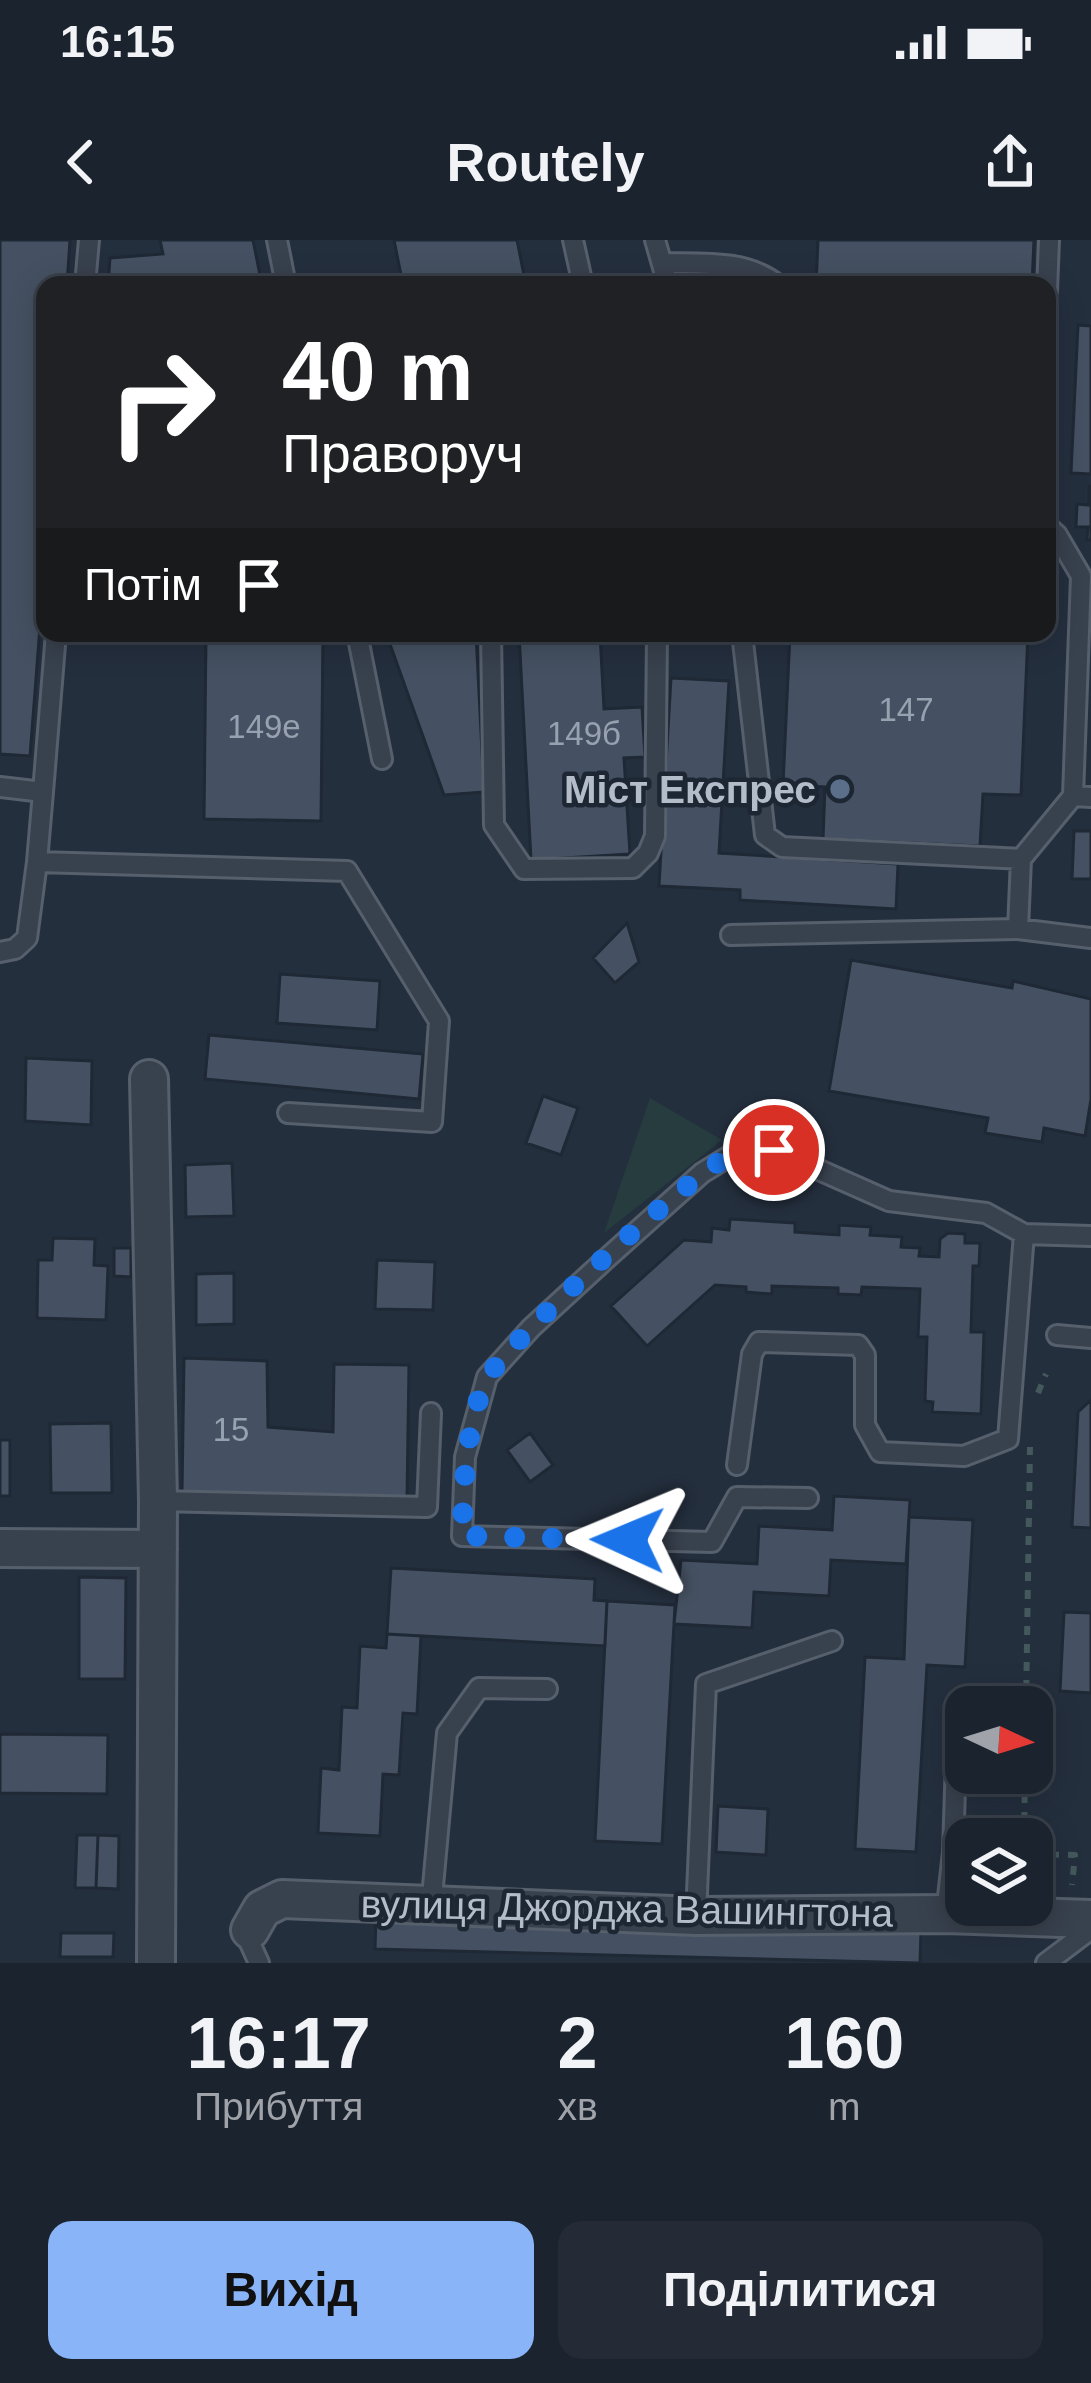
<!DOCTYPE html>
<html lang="uk">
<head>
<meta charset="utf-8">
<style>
	:root { --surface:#1b232e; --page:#242b36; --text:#f1f3f6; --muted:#a0a4aa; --line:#39404a; --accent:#8ab4f8 }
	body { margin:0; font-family:Helvetica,sans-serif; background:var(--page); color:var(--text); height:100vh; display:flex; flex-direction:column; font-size:45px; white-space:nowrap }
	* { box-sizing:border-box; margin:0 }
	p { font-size:39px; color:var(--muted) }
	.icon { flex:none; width:66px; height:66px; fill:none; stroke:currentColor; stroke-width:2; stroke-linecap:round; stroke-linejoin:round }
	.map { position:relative; height:1723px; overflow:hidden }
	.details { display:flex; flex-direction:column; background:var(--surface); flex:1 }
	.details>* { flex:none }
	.guide { position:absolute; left:36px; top:36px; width:1020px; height:366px; border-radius:24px; box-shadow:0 6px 30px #0003,0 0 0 3px var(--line); background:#202124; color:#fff; overflow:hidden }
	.needle { width:78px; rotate:94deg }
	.tools { position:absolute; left:945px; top:1446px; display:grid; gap:24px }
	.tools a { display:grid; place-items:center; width:108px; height:108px; border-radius:24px; background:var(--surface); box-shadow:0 6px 30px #0003,0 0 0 3px var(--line); font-size:60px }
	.pin { position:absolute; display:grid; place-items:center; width:102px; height:102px; color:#fff; margin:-51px; border:6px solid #fff; border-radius:50%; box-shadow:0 3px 12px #0007 }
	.me { position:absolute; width:132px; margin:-66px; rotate:271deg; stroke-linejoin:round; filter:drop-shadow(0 0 9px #0008) }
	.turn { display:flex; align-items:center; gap:42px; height:252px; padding:0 48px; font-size:54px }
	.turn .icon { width:156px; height:156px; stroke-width:2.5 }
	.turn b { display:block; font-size:84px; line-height:102px }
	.then { display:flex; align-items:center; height:114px; padding:0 48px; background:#0003; gap:24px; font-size:45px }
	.eta { display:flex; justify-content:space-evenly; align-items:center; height:204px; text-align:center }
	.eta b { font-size:72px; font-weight:600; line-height:84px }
	.action { display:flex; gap:24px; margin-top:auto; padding:24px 48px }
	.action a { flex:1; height:138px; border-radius:24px; background:var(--accent); color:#111; font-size:48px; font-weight:600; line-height:138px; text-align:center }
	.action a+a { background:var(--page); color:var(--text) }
	.status { display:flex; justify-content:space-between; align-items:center; height:84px; padding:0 60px; background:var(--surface); direction:ltr }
	.status svg { height:33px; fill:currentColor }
	header { display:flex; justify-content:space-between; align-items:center; height:156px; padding:0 48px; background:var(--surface); font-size:54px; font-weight:600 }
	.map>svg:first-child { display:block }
</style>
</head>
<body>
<div class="status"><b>16:15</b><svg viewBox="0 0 49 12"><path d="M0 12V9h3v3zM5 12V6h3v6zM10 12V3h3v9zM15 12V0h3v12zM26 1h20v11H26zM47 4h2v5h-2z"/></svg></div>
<header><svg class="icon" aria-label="back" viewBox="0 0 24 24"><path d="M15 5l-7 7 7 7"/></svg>Routely<svg class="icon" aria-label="share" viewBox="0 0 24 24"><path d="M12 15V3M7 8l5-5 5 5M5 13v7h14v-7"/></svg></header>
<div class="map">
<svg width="1091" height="1723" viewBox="0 0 1091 1723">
	<rect width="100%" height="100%" fill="#242f3e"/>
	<path fill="#263c3f" d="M 650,858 L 722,900 L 604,993 Z"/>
	<path fill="#455162" stroke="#1f2835" stroke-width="3" d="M 0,0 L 70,0 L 67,45 L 45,45 L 45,322 L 30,516 L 0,514 Z
		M 160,0 L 253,0 L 262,45 L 108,45 L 110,18 L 163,14 Z
		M 394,0 L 517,0 L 526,45 L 403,45 Z
		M 818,0 L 1034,0 L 1032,45 L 816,45 Z
		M 1078,85 L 1091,86 L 1091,234 L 1071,233 Z
		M 1089,246 L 1091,246 L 1091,300 L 1087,300 L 1088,287 L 1076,287 L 1077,264 L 1089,265 Z
		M 206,393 L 323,393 L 321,581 L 204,579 Z
		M 386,393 L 476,393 L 484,552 L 444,555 Z
		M 519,393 L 600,393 L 604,469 L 642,467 L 645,517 L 624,518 L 630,614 L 531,620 Z
		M 790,393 L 1028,393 L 1021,555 L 983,554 L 980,606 L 823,599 L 825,547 L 783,545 Z
		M 671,438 L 729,441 L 719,613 L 898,624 L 896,669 L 740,660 L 740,650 L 659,646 Z
		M 1074,591 L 1091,591 L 1091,639 L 1072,639 Z
		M 627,683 L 639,722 L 615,743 L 593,718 Z
		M 851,720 L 1012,748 L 1013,741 L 1091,759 L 1091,859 L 1085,896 L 1044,888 L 1042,902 L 985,893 L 988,878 L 829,851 Z
		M 280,734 L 380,741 L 377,790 L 277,783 Z
		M 209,795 L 423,814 L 419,859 L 205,839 Z
		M 26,818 L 92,821 L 91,885 L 25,881 Z
		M 543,856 L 578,868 L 561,915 L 526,903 Z
		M 232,923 L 234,976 L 186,977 L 185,925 Z
		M 730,979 L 795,983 L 795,992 L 839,995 L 839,985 L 871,987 L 870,995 L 902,997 L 901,1007 L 920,1008 L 919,1016 L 939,1017 L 940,999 L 948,993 L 965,994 L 965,1003 L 980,1003 L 979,1026 L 973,1026 L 971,1092 L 984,1092 L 981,1174 L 932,1172 L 933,1162 L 925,1161 L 927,1097 L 918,1097 L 920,1049 L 862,1047 L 861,1055 L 838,1054 L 838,1048 L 772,1046 L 772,1054 L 746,1052 L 746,1047 L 715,1045 L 647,1106 L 611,1066 L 684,1000 L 711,1002 L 712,988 L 729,990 Z
		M 53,998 L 95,999 L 94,1025 L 108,1026 L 106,1080 L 37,1078 L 38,1020 L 52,1020 Z
		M 114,1008 L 131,1008 L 131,1037 L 114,1036 Z
		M 377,1020 L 435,1022 L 433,1070 L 375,1069 Z
		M 234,1033 L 234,1084 L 196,1085 L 196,1034 Z
		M 184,1118 L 267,1121 L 268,1187 L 333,1192 L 334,1124 L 409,1125 L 407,1259 L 182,1252 Z
		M 1091,1160 L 1091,1288 L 1072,1287 L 1078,1172 Z
		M 111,1183 L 112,1253 L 51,1253 L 50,1184 Z
		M 530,1193 L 553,1225 L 530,1242 L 507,1210 Z
		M 0,1200 L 10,1200 L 10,1256 L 0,1256 Z
		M 834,1256 L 910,1260 L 906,1324 L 831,1320 L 829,1356 L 754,1352 L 752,1388 L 674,1384 L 681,1320 L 757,1324 L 759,1286 L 832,1290 Z
		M 909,1277 L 973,1280 L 965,1427 L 927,1425 L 916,1612 L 855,1609 L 865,1417 L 904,1419 Z
		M 391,1328 L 595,1339 L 594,1360 L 607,1361 L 605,1406 L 387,1394 Z
		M 79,1337 L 126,1338 L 125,1439 L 79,1439 Z
		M 607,1361 L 675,1365 L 662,1604 L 595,1601 Z
		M 1064,1372 L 1091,1373 L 1091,1453 L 1060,1451 Z
		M 387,1394 L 421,1396 L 417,1474 L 403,1473 L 399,1535 L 383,1534 L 380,1596 L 318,1593 L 321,1528 L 339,1530 L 342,1467 L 357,1468 L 360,1406 L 386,1408 Z
		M 0,1494 L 108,1495 L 107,1554 L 0,1553 Z
		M 718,1566 L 768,1569 L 766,1615 L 716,1612 Z
		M 77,1595 L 98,1595 L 96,1648 L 75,1648 Z
		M 98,1595 L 119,1596 L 118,1649 L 96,1648 Z
		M 376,1676 L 921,1691 L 920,1723 L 375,1709 Z
		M 61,1693 L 114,1693 L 113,1717 L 60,1717 Z"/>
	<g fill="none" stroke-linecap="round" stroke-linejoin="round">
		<defs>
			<path id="lane" d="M 277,0 L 286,45
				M 573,0 L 583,45
				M 655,0 L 668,45
				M 662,23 C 703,24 745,19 778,45
				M 85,45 L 89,0
				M 1047,51 L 1049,0
				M 1047,286 L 1057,295 L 1081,336 L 1073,556
				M 357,393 L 382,519
				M 491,393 L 494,585 L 524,629 L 633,628 L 648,613 L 655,596 L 657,393
				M 742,393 L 765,595 L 782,607 L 1021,619 L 1073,556 L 1091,557
				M 0,547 L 43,552 L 37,622 L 347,631 L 439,781 L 432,882 L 288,873
				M 43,552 L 56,393
				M 1018,689 L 1021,619
				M 731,695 L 1018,689 L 1091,698
				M 0,712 L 15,709 L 27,698 L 37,622
				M 1057,1095 L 1091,1098
				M 737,1225 L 752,1114 L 759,1102 L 858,1105 L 865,1115 L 865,1185 L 880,1212 L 964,1216 L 1008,1199 L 1024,994
				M 808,1258 L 737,1257 L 712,1302 L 462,1296 L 465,1217 L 487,1137 L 531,1088 L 606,1019 L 702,933 L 736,912 L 774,910 L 889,961 L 986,973 L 1024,994 L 1091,996
				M 158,1261 L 427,1267 L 431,1173
				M 987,1467 L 996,1461
				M 431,1668 L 447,1493 L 479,1448 L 547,1449
				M 946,1674 L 953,1612 L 957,1487 L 966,1481
				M 696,1676 L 706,1444 L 832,1401
				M 250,1690 L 249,1701 L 259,1723
				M 1046,1723 L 1091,1689"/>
			<path id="street" d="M 149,839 L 158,1261 L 156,1723
				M 0,1308 L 158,1309
				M 250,1690 L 262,1669 L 282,1659 L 696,1676 L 946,1674 L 1091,1679"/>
		</defs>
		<use href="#lane" stroke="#565f6c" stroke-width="24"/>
		<use href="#street" stroke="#565f6c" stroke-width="42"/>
		<path stroke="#44595c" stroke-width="6" stroke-dasharray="9 9" stroke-linecap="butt" d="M 1038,1153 L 1046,1134
			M 1026,1467 L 1030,1207
			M 1024,1599 L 1025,1533
			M 1032,1614 L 1075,1615 L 1072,1645"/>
		<use href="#lane" stroke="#38414e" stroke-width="18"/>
		<use href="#street" stroke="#38414e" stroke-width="36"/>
	</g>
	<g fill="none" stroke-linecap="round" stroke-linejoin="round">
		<path stroke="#1a73e8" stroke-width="21" stroke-dasharray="0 37.8" d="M 628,1300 L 462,1296 C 464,1243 465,1191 485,1142 C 499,1109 703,922 737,912 C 748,909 762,911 774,910"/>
	</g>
	<circle fill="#5c6f8a" stroke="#1d2633" stroke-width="4.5" cx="840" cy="549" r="12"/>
	<g text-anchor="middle" stroke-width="9" stroke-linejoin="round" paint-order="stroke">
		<g font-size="33" fill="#98a1af">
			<text x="906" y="481">147</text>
			<text x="264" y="498">149е</text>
			<text x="584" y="505">149б</text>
			<text x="231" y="1201">15</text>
		</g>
		<g font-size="39" font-weight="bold" fill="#b4bcc9" stroke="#1d2633" text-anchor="end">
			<text x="816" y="563">Міст Експрес</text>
		</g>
		<g font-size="39" fill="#b4bcc9" stroke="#1d2633">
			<text transform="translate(627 1668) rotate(1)" y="14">вулиця Джорджа Вашингтона</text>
		</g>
	</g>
</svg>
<div class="tools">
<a><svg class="needle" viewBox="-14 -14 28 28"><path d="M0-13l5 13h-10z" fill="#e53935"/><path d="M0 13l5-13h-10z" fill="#a0a4aa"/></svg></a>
<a><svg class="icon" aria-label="layers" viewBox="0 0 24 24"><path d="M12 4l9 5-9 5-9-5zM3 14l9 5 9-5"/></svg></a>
</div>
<div class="pin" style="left:774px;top:910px;background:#d93025"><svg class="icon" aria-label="arrive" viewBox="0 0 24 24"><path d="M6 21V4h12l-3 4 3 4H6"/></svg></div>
<svg class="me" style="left:628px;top:1300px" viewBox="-20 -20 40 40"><path d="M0-17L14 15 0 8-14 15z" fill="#1a73e8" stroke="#fff" stroke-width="4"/></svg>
<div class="guide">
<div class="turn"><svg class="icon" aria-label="right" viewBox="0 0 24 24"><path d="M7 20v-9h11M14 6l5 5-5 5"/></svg><div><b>40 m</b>Праворуч</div></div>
<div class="then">Потім<svg class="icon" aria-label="arrive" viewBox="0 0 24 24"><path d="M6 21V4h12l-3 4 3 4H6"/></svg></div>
</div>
</div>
<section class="details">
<div class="eta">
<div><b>16:17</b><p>Прибуття</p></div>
<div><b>2</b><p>хв</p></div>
<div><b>160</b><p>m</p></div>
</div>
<div class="action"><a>Вихід</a><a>Поділитися</a></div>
</section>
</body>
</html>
